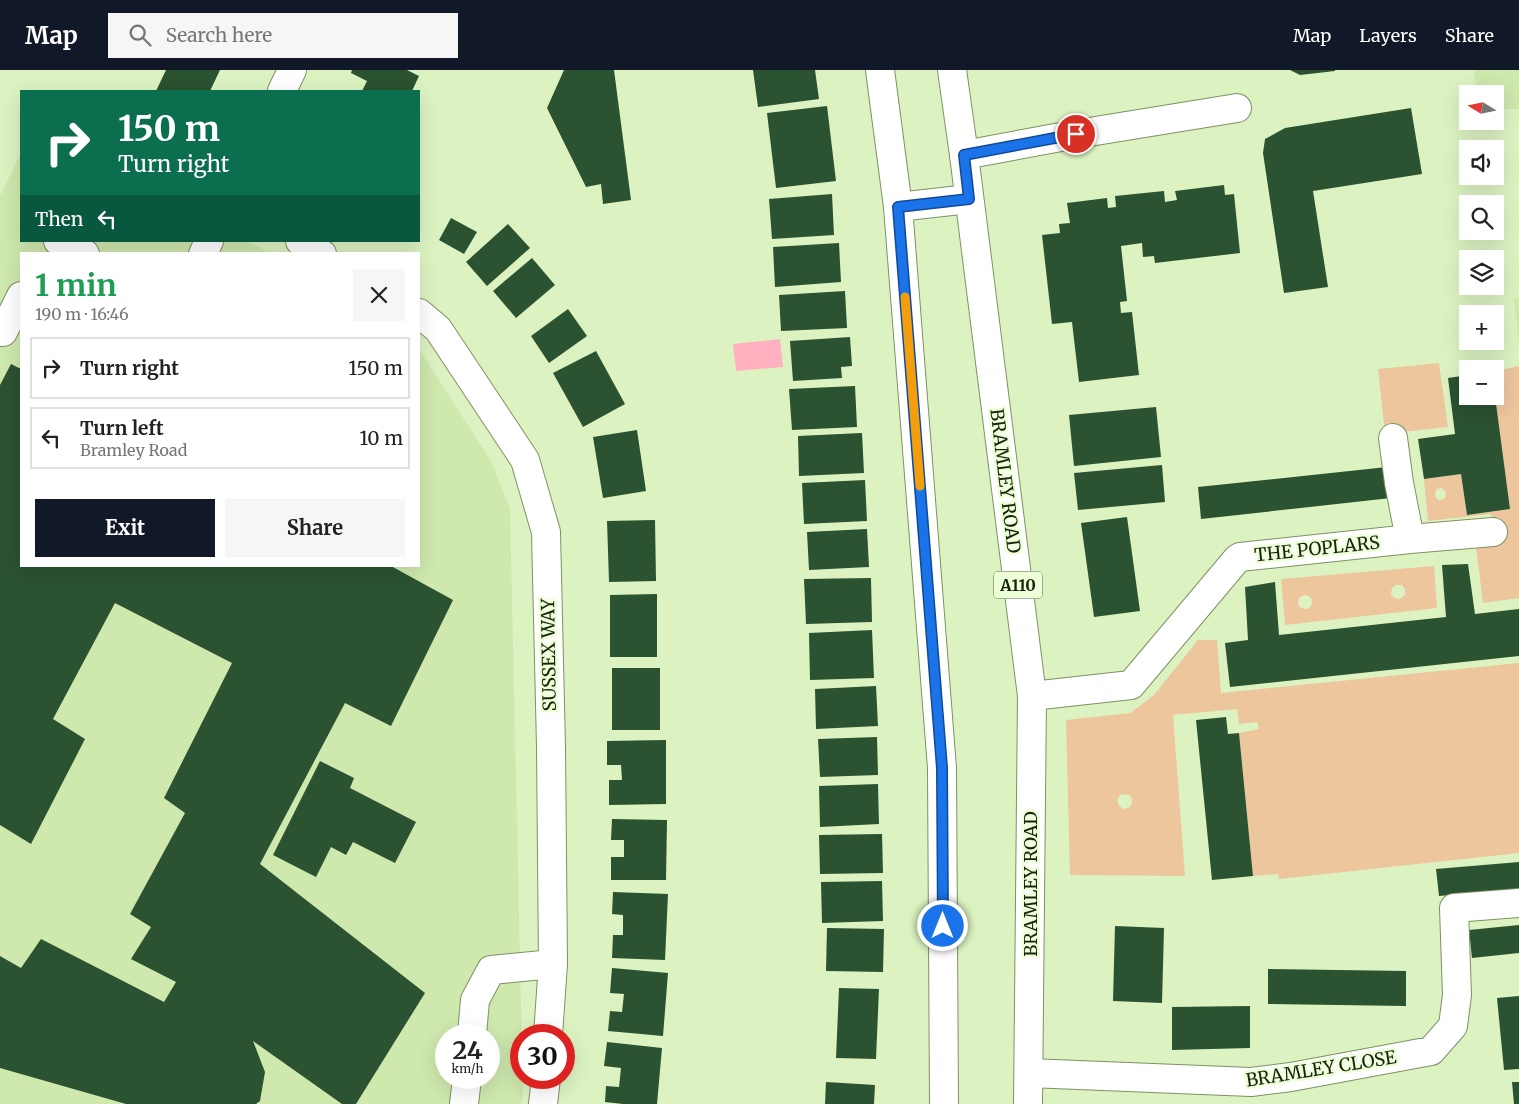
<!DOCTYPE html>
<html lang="en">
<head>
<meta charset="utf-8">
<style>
	:root { --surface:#fff; --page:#f6f6f6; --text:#222; --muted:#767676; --line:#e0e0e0; --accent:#111827 }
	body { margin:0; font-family:Merriweather,serif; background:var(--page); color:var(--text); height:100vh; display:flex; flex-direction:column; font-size:19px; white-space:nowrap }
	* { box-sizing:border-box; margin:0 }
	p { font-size:16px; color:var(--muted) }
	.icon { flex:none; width:28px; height:28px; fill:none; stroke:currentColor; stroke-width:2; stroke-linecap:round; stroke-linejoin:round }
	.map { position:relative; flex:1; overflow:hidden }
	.side { position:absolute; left:20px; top:182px; width:400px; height:315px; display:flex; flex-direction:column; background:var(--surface); border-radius:0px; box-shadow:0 5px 20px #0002 }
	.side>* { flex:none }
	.guide { position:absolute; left:20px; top:20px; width:400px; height:152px; border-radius:0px; box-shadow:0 5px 20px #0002; background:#0b6e4f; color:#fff; overflow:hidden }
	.needle { width:32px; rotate:280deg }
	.controls { position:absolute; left:1459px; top:15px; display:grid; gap:10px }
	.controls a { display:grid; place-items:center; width:45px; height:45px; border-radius:0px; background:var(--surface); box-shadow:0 5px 20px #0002; font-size:25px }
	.speed { position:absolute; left:435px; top:954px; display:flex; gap:10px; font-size:25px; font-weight:700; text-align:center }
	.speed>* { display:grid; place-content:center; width:65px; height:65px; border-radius:50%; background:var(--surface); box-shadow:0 5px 20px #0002; line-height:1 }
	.speed small { font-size:12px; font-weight:400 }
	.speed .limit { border:8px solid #d22; background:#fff; color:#111 }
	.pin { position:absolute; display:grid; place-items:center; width:42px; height:42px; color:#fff; margin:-21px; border:2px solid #fff; border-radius:50%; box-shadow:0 1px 5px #0007 }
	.me { position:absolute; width:55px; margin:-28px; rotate:0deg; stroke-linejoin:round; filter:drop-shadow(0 0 4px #0008) }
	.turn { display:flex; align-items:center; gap:18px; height:105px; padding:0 15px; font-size:22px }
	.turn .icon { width:65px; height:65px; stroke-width:2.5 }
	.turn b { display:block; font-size:35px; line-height:42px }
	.then { display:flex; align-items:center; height:48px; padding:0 15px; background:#0003; gap:10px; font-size:19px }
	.round { display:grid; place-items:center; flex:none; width:52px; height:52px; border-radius:0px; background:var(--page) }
	.overview { display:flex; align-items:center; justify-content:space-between; height:85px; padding:0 15px }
	h1 { font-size:30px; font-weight:700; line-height:38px; color:#1e9e55 }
	.cta { display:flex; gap:10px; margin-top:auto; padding:10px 15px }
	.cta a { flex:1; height:58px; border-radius:0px; background:var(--accent); color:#fff; font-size:20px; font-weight:700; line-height:58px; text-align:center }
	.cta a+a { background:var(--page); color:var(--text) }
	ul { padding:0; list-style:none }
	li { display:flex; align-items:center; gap:15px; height:62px; margin:0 10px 8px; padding:0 5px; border:2px solid var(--line); border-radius:0px }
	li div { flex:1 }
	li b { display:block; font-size:19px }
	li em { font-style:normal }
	header { display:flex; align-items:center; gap:30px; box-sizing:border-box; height:70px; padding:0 25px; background:var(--accent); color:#fff }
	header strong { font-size:24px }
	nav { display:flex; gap:28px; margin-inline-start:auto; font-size:18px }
	.search { width:350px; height:45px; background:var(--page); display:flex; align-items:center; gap:12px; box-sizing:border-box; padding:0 18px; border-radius:0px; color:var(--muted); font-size:19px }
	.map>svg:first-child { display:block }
</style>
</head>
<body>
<header>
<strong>Map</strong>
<div class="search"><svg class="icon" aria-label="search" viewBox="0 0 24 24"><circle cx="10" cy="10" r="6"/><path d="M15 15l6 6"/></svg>Search here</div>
<nav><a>Map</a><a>Layers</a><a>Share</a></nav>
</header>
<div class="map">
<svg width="1519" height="1034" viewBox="0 0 1519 1034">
	<rect width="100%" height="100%" fill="#dcf3c1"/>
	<path fill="#cee8ae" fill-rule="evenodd" d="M 1474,0 L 1519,0 L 1519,39 L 1495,39 L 1495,24 L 1477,24 Z
		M 21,83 L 21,171 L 247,171 L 272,184 L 21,184 L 21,496 L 419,496 L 419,279 L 492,393 L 510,439 L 523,1026 L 521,1034 L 0,1034 L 0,126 ZM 446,965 L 489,965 L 489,1008 L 446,1008 Z
		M 1514,228 L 1519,228 L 1519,274 Z"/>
	<path fill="#edc69e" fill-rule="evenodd" d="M 1439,293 L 1448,357 L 1385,364 L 1378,299 Z
		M 1519,296 L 1519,528 L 1483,533 L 1475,469 L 1494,467 L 1491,444 L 1428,451 L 1424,409 L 1461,404 L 1467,445 L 1510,439 L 1495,326 L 1495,301 ZM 1441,418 L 1445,421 L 1446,425 L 1444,429 L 1439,430 L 1436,428 L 1435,423 L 1437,419 Z
		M 1434,496 L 1437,538 L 1285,555 L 1281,509 ZM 1396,515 L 1402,515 L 1405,520 L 1405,525 L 1400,529 L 1394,528 L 1391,524 L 1392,518 ZM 1304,525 L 1309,526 L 1312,530 L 1311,536 L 1307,539 L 1301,538 L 1298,534 L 1299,528 Z
		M 1198,570 L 1217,570 L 1221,623 L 1519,593 L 1519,783 L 1279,809 L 1278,804 L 1253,806 L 1239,663 L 1259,659 L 1257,652 L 1239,654 L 1237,639 L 1173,645 L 1185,806 L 1070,805 L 1066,650 L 1130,643 L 1154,625 ZM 1126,724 L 1131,726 L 1132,732 L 1130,737 L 1124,739 L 1119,736 L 1117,730 L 1120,725 Z"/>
	<path fill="#ffb1bf" d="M 780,269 L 783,297 L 736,301 L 733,274 Z"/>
	<path fill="#2b5231" d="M 166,0 L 220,0 L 210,21 L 156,21 Z
		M 352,0 L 407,0 L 419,6 L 412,21 L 362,21 L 367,11 L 351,3 Z
		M 564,0 L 614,0 L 631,130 L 603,134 L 601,114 L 586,117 L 547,38 Z
		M 753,0 L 815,0 L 819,29 L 758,37 Z
		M 1290,0 L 1335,0 L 1335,1 L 1300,5 Z
		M 827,36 L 836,111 L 776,118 L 767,43 Z
		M 1411,38 L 1422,104 L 1313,121 L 1328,217 L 1284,223 L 1263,83 L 1265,69 L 1285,58 Z
		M 1224,115 L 1225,125 L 1234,124 L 1240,183 L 1155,193 L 1154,186 L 1143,187 L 1142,173 L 1121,176 L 1127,231 L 1120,232 L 1121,243 L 1132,242 L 1139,305 L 1079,312 L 1072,252 L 1052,254 L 1042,165 L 1060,163 L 1059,154 L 1070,153 L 1067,133 L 1107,128 L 1108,138 L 1116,137 L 1115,126 L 1164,121 L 1165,132 L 1177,130 L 1175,121 Z
		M 832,124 L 834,165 L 772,169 L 769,129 Z
		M 451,148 L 477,162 L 464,184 L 439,170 Z
		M 508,154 L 530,178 L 487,216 L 466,192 Z
		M 839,173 L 841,212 L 775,217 L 773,177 Z
		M 532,188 L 555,215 L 516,248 L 493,221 Z
		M 845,221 L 847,258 L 781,261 L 779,225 Z
		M 568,239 L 587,266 L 549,293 L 531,266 Z
		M 850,267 L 852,296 L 841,297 L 842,308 L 793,311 L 790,271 Z
		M 596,281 L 625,334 L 583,357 L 553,303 Z
		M 11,294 L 21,299 L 21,496 L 391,496 L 453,530 L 391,656 L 345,633 L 260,794 L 425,923 L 356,1034 L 342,1034 L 253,971 L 265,1002 L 260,1031 L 256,1034 L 126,1034 L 0,998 L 0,886 L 21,898 L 41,869 L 164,932 L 176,912 L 131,889 L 151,857 L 130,844 L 185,743 L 164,728 L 232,593 L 115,533 L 53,649 L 85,669 L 31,774 L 0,755 L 0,315 Z
		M 1468,305 L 1468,326 L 1495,326 L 1510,439 L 1467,445 L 1461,404 L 1424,409 L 1418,369 L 1455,364 L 1448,308 Z
		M 855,316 L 857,357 L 792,360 L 789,319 Z
		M 1156,337 L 1161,387 L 1074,396 L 1069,345 Z
		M 637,360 L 646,421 L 603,428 L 593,367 Z
		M 862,363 L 864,403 L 799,406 L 798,366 Z
		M 1162,395 L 1165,432 L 1078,440 L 1074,403 Z
		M 1387,397 L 1391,428 L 1201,449 L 1198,417 Z
		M 865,410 L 867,451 L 804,454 L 802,413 Z
		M 1127,447 L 1140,541 L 1094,547 L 1081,453 Z
		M 655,450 L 656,511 L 609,512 L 607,451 Z
		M 867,459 L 869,497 L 809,500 L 807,462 Z
		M 1468,494 L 1475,544 L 1519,539 L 1519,586 L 1230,617 L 1225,573 L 1248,570 L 1245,517 L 1275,512 L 1279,565 L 1446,547 L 1442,495 Z
		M 871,508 L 872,552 L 806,554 L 804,509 Z
		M 657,524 L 657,587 L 610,587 L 610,525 Z
		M 872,560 L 874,608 L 810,610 L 809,563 Z
		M 612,598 L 660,598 L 660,660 L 612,660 Z
		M 876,616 L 878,656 L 816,659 L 815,619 Z
		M 1226,647 L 1228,664 L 1239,663 L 1253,806 L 1212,810 L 1196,650 Z
		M 877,667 L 878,705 L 820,707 L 818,669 Z
		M 666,670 L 666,734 L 609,735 L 609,710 L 622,710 L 621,695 L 607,695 L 607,671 Z
		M 320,691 L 354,708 L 350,718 L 416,752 L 395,793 L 353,772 L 346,785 L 331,777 L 316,807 L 273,785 Z
		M 878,714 L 879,754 L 820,757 L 819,716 Z
		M 612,749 L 667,750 L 666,810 L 611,810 L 611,787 L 624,787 L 624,770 L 611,770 Z
		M 882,764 L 883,803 L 820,804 L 819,765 Z
		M 1519,792 L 1519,819 L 1439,826 L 1436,799 Z
		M 882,811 L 883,851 L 822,853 L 821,812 Z
		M 613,822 L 668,824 L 665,890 L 612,888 L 613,865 L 623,865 L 623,845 L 612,844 Z
		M 1519,855 L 1519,883 L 1472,888 L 1469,860 Z
		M 1115,856 L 1164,858 L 1162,933 L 1113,931 Z
		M 827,858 L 884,859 L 883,902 L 826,901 Z
		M 612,898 L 668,903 L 663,966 L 608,961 L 610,941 L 622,942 L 624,924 L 610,923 Z
		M 1268,899 L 1406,901 L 1406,936 L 1268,934 Z
		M 839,918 L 879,919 L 876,989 L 836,988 Z
		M 1519,926 L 1519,999 L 1504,1000 L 1497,928 Z
		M 1250,936 L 1250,978 L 1172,980 L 1172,937 Z
		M 607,972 L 662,978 L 657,1034 L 623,1034 L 605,1032 L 606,1016 L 619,1017 L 621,998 L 604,996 Z
		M 826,1012 L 875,1015 L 874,1034 L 825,1034 Z
		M 1512,1012 L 1519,1012 L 1519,1034 L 1514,1034 Z"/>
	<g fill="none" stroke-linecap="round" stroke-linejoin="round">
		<defs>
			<path id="minor" d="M 880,0 L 898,137 L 942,698 L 944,1034
				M 282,21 L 292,0
				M 964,85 L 1077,64 L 1237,38
				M 898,137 L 969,129
				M 58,171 L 85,184
				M 300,171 L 322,184
				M 203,184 L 209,171
				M 419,243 L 438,259 L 525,390 L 546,462 L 551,677 L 553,894 L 548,965
				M 3,262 L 21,226
				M 1410,469 L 1493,462
				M 1032,626 L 1131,615 L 1237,489 L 1240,487 L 1410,469 L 1399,413 L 1393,368
				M 472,965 L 475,930 L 491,900 L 553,894
				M 1029,1003 L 1251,1012 L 1291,1007 L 1431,981 L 1453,956 L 1457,925 L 1454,838 L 1519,833
				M 464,1034 L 467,1008
				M 543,1034 L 546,1008"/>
			<path id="major" d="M 952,0 L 964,85 L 1032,626 L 1028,1034"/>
		</defs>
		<use href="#minor" stroke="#7d9263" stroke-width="30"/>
		<use href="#major" stroke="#7d9263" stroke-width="30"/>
		<use href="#minor" stroke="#fff" stroke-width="28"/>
		<use href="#major" stroke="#fff" stroke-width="28"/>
	</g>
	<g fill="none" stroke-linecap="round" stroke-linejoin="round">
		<defs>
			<path id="route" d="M 943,856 L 942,698 L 898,137 L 969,129 L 964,85 L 1076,64"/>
		</defs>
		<use href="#route" stroke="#114b97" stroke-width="12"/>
		<use href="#route" stroke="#1a73e8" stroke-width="9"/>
		<path stroke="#f59e0b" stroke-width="9" d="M 905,227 L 920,416"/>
	</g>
	<g text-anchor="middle" stroke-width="5" stroke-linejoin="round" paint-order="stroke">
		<rect fill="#ecffd6" stroke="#59644b" stroke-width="1" x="994" y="501.5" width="48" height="27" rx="4"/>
		<g font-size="16" font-weight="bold" fill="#1a220f">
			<text x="1018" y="521">A110</text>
		</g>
		<g font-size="18" fill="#1a220f" stroke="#ecffd6">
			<text transform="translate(1005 411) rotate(83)" y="6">BRAMLEY ROAD</text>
			<text transform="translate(1317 479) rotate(-6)" y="6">THE POPLARS</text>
			<text transform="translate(549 585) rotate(-91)" y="6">SUSSEX WAY</text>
			<text transform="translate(1031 814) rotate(-90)" y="6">BRAMLEY ROAD</text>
			<text transform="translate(1321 999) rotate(-9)" y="6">BRAMLEY CLOSE</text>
		</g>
	</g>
</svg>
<div class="controls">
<a><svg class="needle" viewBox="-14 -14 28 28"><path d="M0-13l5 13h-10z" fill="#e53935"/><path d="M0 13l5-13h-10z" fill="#767676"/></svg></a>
<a><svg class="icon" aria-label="sound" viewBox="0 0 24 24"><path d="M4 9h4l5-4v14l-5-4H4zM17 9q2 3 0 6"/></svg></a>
<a><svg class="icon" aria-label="search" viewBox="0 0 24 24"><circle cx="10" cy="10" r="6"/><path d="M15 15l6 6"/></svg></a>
<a><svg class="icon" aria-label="layers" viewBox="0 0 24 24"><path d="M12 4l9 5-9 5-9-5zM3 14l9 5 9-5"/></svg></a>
<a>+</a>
<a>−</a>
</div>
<div class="speed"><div>24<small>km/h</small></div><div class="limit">30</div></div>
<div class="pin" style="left:1076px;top:64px;background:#d93025"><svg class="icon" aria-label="arrive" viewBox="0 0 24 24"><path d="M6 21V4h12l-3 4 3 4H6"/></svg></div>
<svg class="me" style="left:943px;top:856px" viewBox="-20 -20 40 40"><circle r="17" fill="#1a73e8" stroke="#fff" stroke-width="3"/><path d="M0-11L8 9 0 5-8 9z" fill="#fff"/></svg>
<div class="guide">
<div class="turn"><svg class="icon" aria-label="right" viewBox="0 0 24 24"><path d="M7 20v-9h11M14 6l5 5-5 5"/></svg><div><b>150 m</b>Turn right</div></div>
<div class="then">Then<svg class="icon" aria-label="left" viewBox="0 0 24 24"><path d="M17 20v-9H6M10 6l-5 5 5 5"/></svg></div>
</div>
<section class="side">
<div class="overview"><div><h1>1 min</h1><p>190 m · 16:46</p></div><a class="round"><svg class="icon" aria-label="close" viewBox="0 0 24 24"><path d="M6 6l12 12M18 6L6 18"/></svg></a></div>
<ul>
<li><svg class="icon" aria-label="right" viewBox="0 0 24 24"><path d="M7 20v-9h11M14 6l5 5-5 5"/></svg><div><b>Turn right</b></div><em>150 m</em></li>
<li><svg class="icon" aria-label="left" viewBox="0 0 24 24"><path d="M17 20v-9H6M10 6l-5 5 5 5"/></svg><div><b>Turn left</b><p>Bramley Road</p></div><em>10 m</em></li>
</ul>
<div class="cta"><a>Exit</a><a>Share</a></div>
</section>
</div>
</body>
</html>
